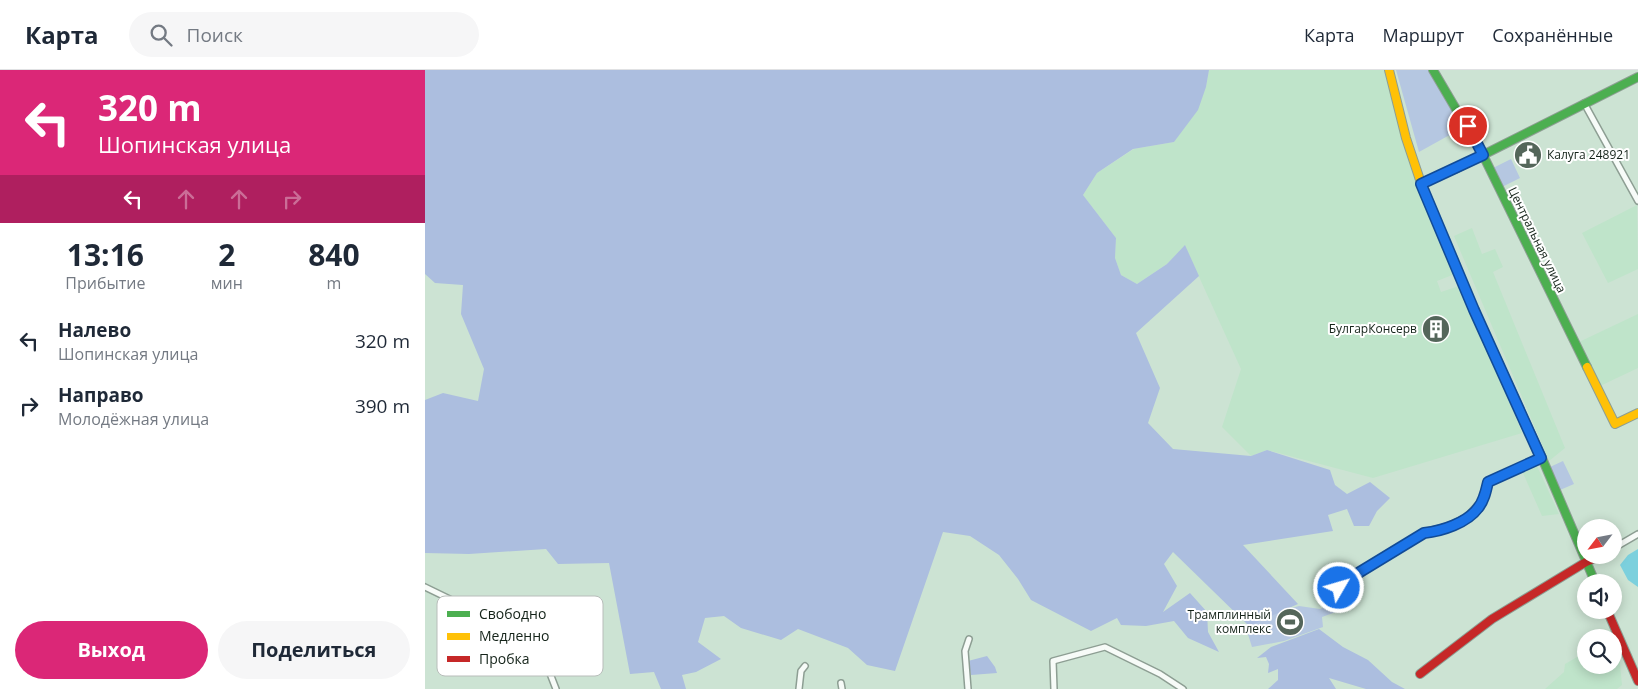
<!DOCTYPE html>
<html lang="ru">
<head>
<meta charset="utf-8">
<style>
	:root { --surface:#fff; --page:#f6f6f7; --text:#1f2937; --muted:#747a83; --line:#e0e1e3; --accent:#db2777 }
	body { margin:0; font-family:"Open Sans",sans-serif; background:var(--page); color:var(--text); height:100vh; display:flex; flex-direction:column; font-size:19px; white-space:nowrap }
	* { box-sizing:border-box; margin:0 }
	p { font-size:16px; color:var(--muted) }
	.icon { flex:none; width:28px; height:28px; fill:none; stroke:currentColor; stroke-width:2; stroke-linecap:round; stroke-linejoin:round }
	.map { position:relative; flex:1; overflow:hidden }
	.side { display:flex; flex-direction:column; background:var(--surface); width:425px }
	.side>* { flex:none }
	.guide { background:#db2777; color:#fff; overflow:hidden }
	.needle { width:32px; rotate:238deg }
	.controls { position:absolute; left:1152px; top:449px; display:grid; gap:10px }
	.controls a { display:grid; place-items:center; width:45px; height:45px; border-radius:50%; background:var(--surface); box-shadow:0 2px 12px #0003; font-size:25px }
	.pin { position:absolute; display:grid; place-items:center; width:42px; height:42px; color:#fff; margin:-21px; border:2px solid #fff; border-radius:50%; box-shadow:0 1px 5px #0007 }
	.me { position:absolute; width:55px; margin:-28px; rotate:52deg; stroke-linejoin:round; filter:drop-shadow(0 0 4px #0008) }
	.turn { display:flex; align-items:center; gap:18px; height:105px; padding:0 15px; font-size:22px }
	.turn .icon { width:65px; height:65px; stroke-width:2.5 }
	.turn b { display:block; font-size:35px; line-height:42px }
	.lanes { display:flex; align-items:center; height:48px; padding:0 15px; background:#0003; justify-content:center; gap:25px; direction:ltr }
	.lanes .off { opacity:.35 }
	.eta { display:flex; justify-content:space-evenly; align-items:center; height:85px; text-align:center }
	.eta b { font-size:30px; font-weight:700; line-height:35px }
	.primary-button { display:flex; gap:10px; margin-top:auto; padding:10px 15px }
	.primary-button a { flex:1; height:58px; border-radius:30px; background:var(--accent); color:#fff; font-size:20px; font-weight:700; line-height:58px; text-align:center }
	.primary-button a+a { background:var(--page); color:var(--text) }
	ul { padding:0; list-style:none }
	li { display:flex; align-items:center; gap:15px; height:65px; padding:0 15px }
	li div { flex:1 }
	li b { display:block; font-size:19px }
	li em { font-style:normal }
	header { display:flex; align-items:center; gap:30px; box-sizing:border-box; height:70px; padding:0 25px; background:var(--surface); border-bottom:1px solid var(--line) }
	header strong { font-size:24px }
	nav { display:flex; gap:28px; margin-inline-start:auto; font-size:18px }
	.search { width:350px; height:45px; background:var(--page); display:flex; align-items:center; gap:12px; box-sizing:border-box; padding:0 18px; border-radius:28px; color:var(--muted); font-size:19px }
	main { display:flex; flex:1; min-height:0 }
	.map>svg:first-child { display:block }
</style>
</head>
<body>
<header>
<strong>Карта</strong>
<div class="search"><svg class="icon" aria-label="search" viewBox="0 0 24 24"><circle cx="10" cy="10" r="6"/><path d="M15 15l6 6"/></svg>Поиск</div>
<nav><a>Карта</a><a>Маршрут</a><a>Сохранённые</a></nav>
</header>
<main>
<section class="side">
<div class="guide">
<div class="turn"><svg class="icon" aria-label="left" viewBox="0 0 24 24"><path d="M17 20v-9H6M10 6l-5 5 5 5"/></svg><div><b>320 m</b>Шопинская улица</div></div>
<div class="lanes"><svg class="icon" aria-label="left" viewBox="0 0 24 24"><path d="M17 20v-9H6M10 6l-5 5 5 5"/></svg><svg class="icon off" aria-label="ahead" viewBox="0 0 24 24"><path d="M12 20V5M6 11l6-6 6 6"/></svg><svg class="icon off" aria-label="ahead" viewBox="0 0 24 24"><path d="M12 20V5M6 11l6-6 6 6"/></svg><svg class="icon off" aria-label="right" viewBox="0 0 24 24"><path d="M7 20v-9h11M14 6l5 5-5 5"/></svg></div>
</div>
<div class="eta">
<div><b>13:16</b><p>Прибытие</p></div>
<div><b>2</b><p>мин</p></div>
<div><b>840</b><p>m</p></div>
</div>
<ul>
<li><svg class="icon" aria-label="left" viewBox="0 0 24 24"><path d="M17 20v-9H6M10 6l-5 5 5 5"/></svg><div><b>Налево</b><p>Шопинская улица</p></div><em>320 m</em></li>
<li><svg class="icon" aria-label="right" viewBox="0 0 24 24"><path d="M7 20v-9h11M14 6l5 5-5 5"/></svg><div><b>Направо</b><p>Молодёжная улица</p></div><em>390 m</em></li>
</ul>
<div class="primary-button"><a>Выход</a><a>Поделиться</a></div>
</section>
<div class="map">
<svg width="1213" height="619" viewBox="0 0 1213 619">
	<rect width="100%" height="100%" fill="#cce3d3"/>
	<path fill="#bfe4ca" d="M 784,0 L 965,0 L 996,117 L 1035,202 L 1012,211 L 1016,222 L 1040,214 L 1097,363 L 948,408 L 842,380 L 826,386 L 797,357 L 816,299 L 760,176 L 742,194 L 712,214 L 696,205 L 690,188 L 691,168 L 658,125 L 672,103 L 709,79 L 749,72 L 781,17 Z
		M 1212,135 L 1213,199 L 1183,213 L 1157,163 Z
		M 1047,158 L 1057,184 L 1070,179 L 1078,197 L 1068,202 L 1140,378 L 1124,391 L 1029,166 Z
		M 1213,244 L 1213,298 L 1175,316 L 1154,272 Z
		M 1112,396 L 1134,444 L 1117,446 L 1098,403 Z
		M 1159,583 L 1161,585 L 1161,595 L 1189,595 L 1189,584 L 1194,583 L 1197,615 L 1192,619 L 1120,619 L 1139,602 L 1140,594 Z"/>
	<path fill="#b5c7e1" d="M 971,0 L 1004,0 L 1039,57 L 994,82 Z
		M 1086,89 L 1095,108 L 1077,117 L 1068,98 Z
		M 1138,391 L 1149,414 L 1135,420 L 1125,397 Z
		M 926,527 L 930,535 L 897,547 L 898,557 L 859,571 L 827,577 L 821,558 L 843,545 L 874,536 L 895,539 Z"/>
	<path fill="#acbedf" d="M 0,0 L 784,0 L 781,17 L 773,40 L 749,72 L 708,79 L 672,103 L 658,125 L 691,168 L 690,188 L 696,205 L 712,214 L 742,194 L 760,175 L 774,206 L 711,263 L 735,318 L 723,353 L 748,379 L 826,386 L 842,380 L 905,400 L 910,415 L 922,424 L 945,412 L 965,428 L 952,441 L 944,456 L 929,456 L 922,439 L 903,445 L 908,461 L 818,475 L 873,534 L 824,556 L 748,482 L 739,494 L 752,516 L 738,542 L 765,523 L 782,542 L 783,562 L 794,582 L 763,568 L 749,551 L 721,556 L 696,555 L 692,548 L 666,561 L 606,530 L 593,509 L 574,485 L 545,466 L 518,462 L 470,601 L 442,595 L 423,578 L 373,559 L 356,570 L 316,558 L 299,546 L 280,548 L 273,572 L 296,589 L 271,602 L 257,605 L 261,619 L 236,619 L 229,602 L 205,604 L 184,493 L 133,494 L 121,479 L 44,484 L 0,483 L 0,330 L 18,323 L 53,331 L 59,299 L 36,244 L 38,215 L 10,213 L 0,204 Z
		M 894,559 L 918,577 L 943,590 L 967,612 L 980,619 L 941,619 L 904,608 L 911,619 L 843,619 L 853,610 L 853,599 L 843,603 L 844,594 L 841,587 L 832,588 L 846,577 Z
		M 562,586 L 570,597 L 572,603 L 546,605 L 543,591 Z"/>
	<path fill="#7cd0dd" d="M 1213,479 L 1213,517 L 1203,510 L 1195,495 L 1203,485 Z"/>
	<g fill="none" stroke-linecap="round" stroke-linejoin="round">
		<defs>
			<path id="street" d="M 1159,33 L 1213,131
				M 1189,478 L 1213,464
				M 0,517 L 37,535 L 103,572 L 117,583 L 131,619
				M 416,613 L 417,619
				M 374,619 L 376,601 L 380,596
				M 543,619 L 540,581 L 544,569
				M 629,619 L 628,591 L 680,577 L 735,604 L 758,619"/>
			<path id="fast" d="M 1008,0 L 1058,85 L 1162,297
				M 996,113 L 1030,99 L 1213,7
				M 1045,231 L 1117,388 L 1170,512"/>
			<path id="slow" d="M 964,0 L 981,68 L 996,113 L 1045,231
				M 1162,297 L 1190,354 L 1213,343
				M 914,518 L 925,508 L 999,463 L 1021,458 L 1042,448 L 1057,432 L 1063,412 L 1117,388"/>
			<path id="jam" d="M 1182,540 L 1213,611
				M 995,604 L 1067,549 L 1161,492 L 1177,485"/>
		</defs>
		<use href="#street" stroke="#8d9e93" stroke-width="8"/>
		<use href="#fast" stroke="#8d9e93" stroke-width="10"/>
		<use href="#slow" stroke="#8d9e93" stroke-width="10"/>
		<use href="#jam" stroke="#8d9e93" stroke-width="10"/>
		<use href="#street" stroke="#f7fbf8" stroke-width="5"/>
		<use href="#fast" stroke="#4caf50" stroke-width="8"/>
		<use href="#slow" stroke="#ffc107" stroke-width="8"/>
		<use href="#jam" stroke="#c62828" stroke-width="8"/>
	</g>
	<g fill="none" stroke-linecap="round" stroke-linejoin="round">
		<defs>
			<path id="route" d="M 914,518 L 925,508 L 999,463 C 1017,461 1042,453 1053,438 C 1059,431 1061,421 1063,412 L 1116,388 L 1049,240 L 996,114 L 1058,85 L 1043,56"/>
		</defs>
		<use href="#route" stroke="#114b97" stroke-width="12"/>
		<use href="#route" stroke="#1a73e8" stroke-width="9"/>
	</g>
	<defs>
		<symbol id="civic-disc" viewBox="-11 -11 22 22"><circle r="9.5" fill="#54665a" stroke="#fff"/><path d="M-.6-6.5H3V-4.5H.6V-3L4-1V1h2V6H-6V1h2V-1L-.6-3ZM-1.2 2.5V6h2.4V2.5Z" fill="#fff"/></symbol>
		<symbol id="building-disc" viewBox="-11 -11 22 22"><circle r="9.5" fill="#54665a" stroke="#fff"/><path d="M-4-6H4V6H1V3H-1V6H-4ZM-2.5-4.3h1.7v1.8h-1.7ZM.8-4.3h1.7v1.8H.8ZM-2.5-1h1.7V.8h-1.7ZM.8-1h1.7V.8H.8Z" fill="#fff"/></symbol>
		<symbol id="stadium-disc" viewBox="-11 -11 22 22"><circle r="9.5" fill="#54665a" stroke="#fff"/><path d="M0-5a6.5 5 0 1 0 0 10a6.5 5 0 1 0 0-10ZM-3.5-1.8h7v3.6h-7Z" fill="#fff"/></symbol>
	</defs>
	<g fill-rule="evenodd">
		<use href="#civic-disc" x="1087" y="69" width="32" height="32"/>
		<use href="#building-disc" x="995" y="243" width="32" height="32"/>
		<use href="#stadium-disc" x="849" y="536" width="32" height="32"/>
	</g>
	<g text-anchor="middle" stroke-width="4" stroke-linejoin="round" paint-order="stroke">
		<g font-size="12" fill="#142319" stroke="#fff" text-anchor="end">
			<text x="1122" y="89" text-anchor="start">Калуга 248921</text>
			<text x="992" y="263">БулгарКонсерв</text>
			<text x="846" y="549">Трамплинный<tspan x="846" dy="14">комплекс</tspan></text>
		</g>
		<g font-size="12" fill="#142319" stroke="#fff">
			<text transform="translate(1112 170) rotate(64)" y="4">Центральная улица</text>
		</g>
	</g>
	<rect x="12" y="526" width="166" height="80" rx="8" fill="#fff" stroke="#b8bdba" stroke-width="1"/>
	<rect x="22" y="541" width="23" height="6" fill="#4caf50"/>
	<rect x="22" y="563" width="23" height="7" fill="#ffc107"/>
	<rect x="22" y="586" width="23" height="6" fill="#c62828"/>
	<g font-size="14" fill="#142319">
		<text x="54" y="549">Свободно</text>
		<text x="54" y="571">Медленно</text>
		<text x="54" y="594">Пробка</text>
	</g>
</svg>
<div class="controls">
<a><svg class="needle" viewBox="-14 -14 28 28"><path d="M0-13l5 13h-10z" fill="#e53935"/><path d="M0 13l5-13h-10z" fill="#747a83"/></svg></a>
<a><svg class="icon" aria-label="sound" viewBox="0 0 24 24"><path d="M4 9h4l5-4v14l-5-4H4zM17 9q2 3 0 6"/></svg></a>
<a><svg class="icon" aria-label="search" viewBox="0 0 24 24"><circle cx="10" cy="10" r="6"/><path d="M15 15l6 6"/></svg></a>
</div>
<div class="pin" style="left:1043px;top:56px;background:#d93025"><svg class="icon" aria-label="arrive" viewBox="0 0 24 24"><path d="M6 21V4h12l-3 4 3 4H6"/></svg></div>
<svg class="me" style="left:914px;top:518px" viewBox="-20 -20 40 40"><circle r="17" fill="#1a73e8" stroke="#fff" stroke-width="3"/><path d="M0-11L8 9 0 5-8 9z" fill="#fff"/></svg>
</div>
</main>
</body>
</html>
